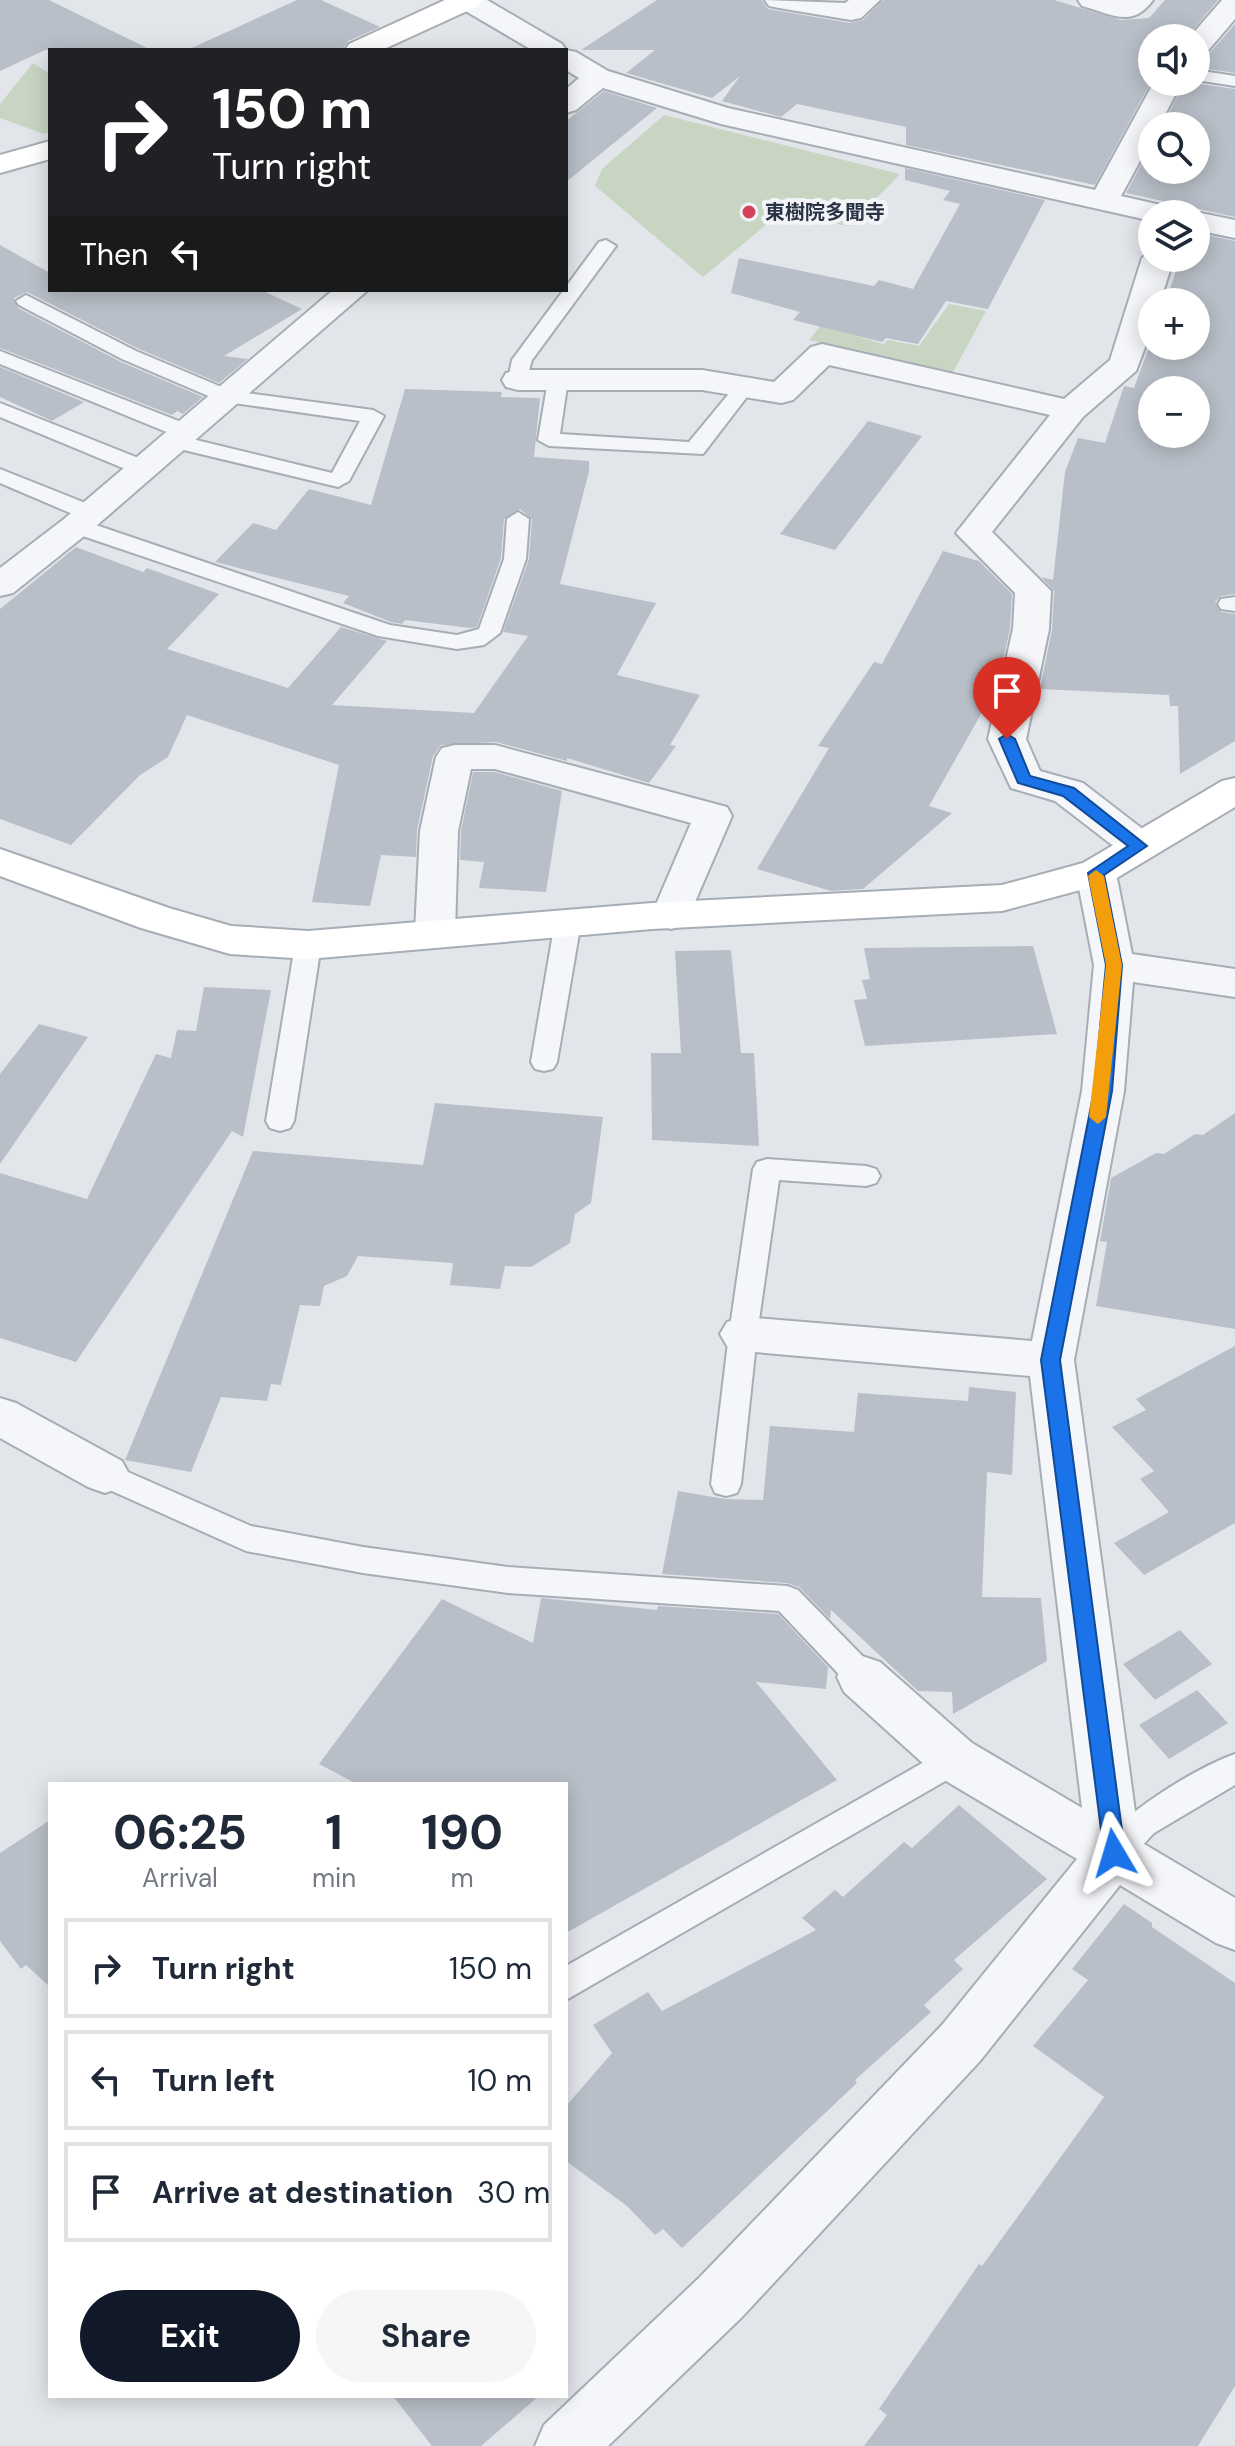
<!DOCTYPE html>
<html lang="en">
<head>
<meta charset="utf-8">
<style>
	:root { --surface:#fff; --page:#f6f6f7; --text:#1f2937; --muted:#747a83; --line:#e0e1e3; --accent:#111827 }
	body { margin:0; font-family:"DM Sans","Noto Sans JP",sans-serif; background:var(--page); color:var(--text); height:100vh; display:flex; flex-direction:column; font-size:30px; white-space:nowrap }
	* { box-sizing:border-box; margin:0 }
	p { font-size:26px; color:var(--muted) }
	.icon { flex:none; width:44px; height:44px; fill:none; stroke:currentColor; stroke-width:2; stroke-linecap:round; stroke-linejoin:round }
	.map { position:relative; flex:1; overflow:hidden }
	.sheet { position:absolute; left:48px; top:1782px; width:520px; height:616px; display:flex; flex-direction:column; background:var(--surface); border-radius:0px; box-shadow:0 4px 20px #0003 }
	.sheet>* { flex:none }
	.guide { position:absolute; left:48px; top:48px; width:520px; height:244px; border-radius:0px; box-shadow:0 4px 20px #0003; background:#202124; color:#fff; overflow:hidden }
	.fabs { position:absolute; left:1138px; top:24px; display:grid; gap:16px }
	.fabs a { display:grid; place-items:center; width:72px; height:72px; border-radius:50%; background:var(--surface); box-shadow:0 4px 20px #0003; font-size:40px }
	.pin { position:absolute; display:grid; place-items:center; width:68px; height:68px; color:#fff; margin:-82px -34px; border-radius:50% 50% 50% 0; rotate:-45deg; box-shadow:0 0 8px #0007 }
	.pin .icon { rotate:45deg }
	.me { position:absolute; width:88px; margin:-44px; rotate:353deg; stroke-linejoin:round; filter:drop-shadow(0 0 6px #0008) }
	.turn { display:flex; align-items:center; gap:28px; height:168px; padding:0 32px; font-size:36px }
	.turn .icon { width:104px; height:104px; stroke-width:2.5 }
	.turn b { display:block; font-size:56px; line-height:68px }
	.then { display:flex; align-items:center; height:76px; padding:0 32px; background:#0003; gap:16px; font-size:30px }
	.eta { display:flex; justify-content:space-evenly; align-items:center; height:136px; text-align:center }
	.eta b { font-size:48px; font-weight:700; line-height:56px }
	.action { display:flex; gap:16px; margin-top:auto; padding:16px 32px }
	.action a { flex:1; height:92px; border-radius:48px; background:var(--accent); color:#fff; font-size:32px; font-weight:700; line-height:92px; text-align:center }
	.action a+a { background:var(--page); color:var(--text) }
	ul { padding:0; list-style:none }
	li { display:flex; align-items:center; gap:24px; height:100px; margin:0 16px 12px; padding:0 16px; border:4px solid var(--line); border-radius:0px }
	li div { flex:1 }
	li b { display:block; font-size:30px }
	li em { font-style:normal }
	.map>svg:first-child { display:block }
</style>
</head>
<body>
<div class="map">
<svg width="1235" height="2446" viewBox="0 0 1235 2446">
	<rect width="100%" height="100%" fill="#e2e6eb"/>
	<path fill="#c8d5c3" d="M 33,63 L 50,74 L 50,132 L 44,134 L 0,118 L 0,104 Z
		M 664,115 L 900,174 L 849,226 L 779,214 L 703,277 L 595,186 L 602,169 Z
		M 949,304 L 986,311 L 952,374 L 809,340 L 821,325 L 883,344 L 888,340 L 919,346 Z"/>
	<path fill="#b9bfc8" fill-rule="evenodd" d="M 0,0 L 49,0 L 151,50 L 45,50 L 0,71 Z
		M 297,0 L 321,0 L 380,27 L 348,41 L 342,50 L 187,50 Z
		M 657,0 L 762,0 L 768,9 L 850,23 L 863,20 L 883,0 L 1054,0 L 1121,20 L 1149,18 L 1165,0 L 1218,0 L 1186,38 L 1152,38 L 1152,80 L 1095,185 L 906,145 L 906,127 L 797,104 L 781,117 L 722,101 L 740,76 L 712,98 L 626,73 L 655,50 L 581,50 Z
		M 1235,24 L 1235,73 L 1196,67 L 1196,58 L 1208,55 Z
		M 1185,82 L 1235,89 L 1235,217 L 1126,193 L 1152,145 L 1152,170 L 1196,170 L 1196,126 L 1162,126 Z
		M 604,91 L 657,108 L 566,182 L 566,121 Z
		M 905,168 L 1045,200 L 988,309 L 946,301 L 918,344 L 886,338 L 882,342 L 793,320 L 800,312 L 731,293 L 739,258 L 874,286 L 879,280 L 913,289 L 960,204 L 943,200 L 950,191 L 905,180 Z
		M 1196,233 L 1235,241 L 1235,594 L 1221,596 L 1215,602 L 1221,612 L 1235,614 L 1235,741 L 1180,774 L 1178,706 L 1170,706 L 1169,695 L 1040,689 L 1052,630 L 1054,591 L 1041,577 L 1053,580 L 1065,472 L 1078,438 L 1105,443 L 1124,386 L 1134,388 L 1152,339 L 1152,346 L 1196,346 L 1196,302 L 1166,302 L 1180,258 L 1196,258 ZM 1152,390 L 1196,390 L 1196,434 L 1152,434 Z
		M 0,245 L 50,273 L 50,290 L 261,290 L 302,309 L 224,356 L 248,359 L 219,383 L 137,348 L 27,292 L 14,298 L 18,308 L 121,362 L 203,397 L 183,414 L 177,411 L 172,415 L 0,348 Z
		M 0,367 L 84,402 L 52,421 L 0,397 Z
		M 405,389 L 502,392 L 501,397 L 540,398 L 534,457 L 589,461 L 589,471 L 560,584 L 656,603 L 617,675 L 700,695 L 670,745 L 676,746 L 649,783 L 567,758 L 567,761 L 496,742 L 441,745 L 433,756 L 417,830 L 416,857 L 381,855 L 370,906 L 312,902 L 339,765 L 187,715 L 168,757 L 140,775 L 71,845 L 0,819 L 0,609 L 76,547 L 143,572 L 147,568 L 219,594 L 167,649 L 288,688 L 341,627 L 387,641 L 332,705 L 474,713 L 528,636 L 503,632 L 529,559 L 532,519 L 520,509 L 504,519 L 501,558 L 477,627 L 470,628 L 405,620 L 402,624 L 391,622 L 343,603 L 349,596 L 215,562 L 253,523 L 276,530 L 309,489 L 371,505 Z
		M 868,421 L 922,436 L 835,550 L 780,534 Z
		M 943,551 L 979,561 L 1012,594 L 1010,629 L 997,686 L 929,806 L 952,813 L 863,889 L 831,891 L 757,869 L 829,748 L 818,746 L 874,662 L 882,664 Z
		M 473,772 L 495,772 L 562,791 L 546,892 L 479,888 L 484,862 L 460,860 L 461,831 Z
		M 1033,946 L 1057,1034 L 865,1046 L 854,1000 L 867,999 L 862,980 L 870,979 L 864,948 Z
		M 731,950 L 741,1053 L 754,1053 L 759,1146 L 652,1140 L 651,1053 L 681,1053 L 675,951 Z
		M 204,987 L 271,990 L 243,1137 L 232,1131 L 76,1362 L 0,1338 L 0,1173 L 87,1199 L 156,1054 L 171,1058 L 177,1030 L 196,1031 Z
		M 39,1024 L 88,1037 L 0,1164 L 0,1074 Z
		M 435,1103 L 603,1117 L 591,1203 L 575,1214 L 570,1243 L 531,1267 L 505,1266 L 500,1289 L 450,1285 L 453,1263 L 358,1256 L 347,1276 L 324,1286 L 320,1306 L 300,1305 L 281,1385 L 271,1384 L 267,1401 L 221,1397 L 191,1472 L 125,1460 L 253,1151 L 423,1165 Z
		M 1235,1113 L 1235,1329 L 1096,1306 L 1107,1242 L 1100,1241 L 1111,1178 L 1156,1153 L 1164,1154 L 1195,1134 L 1203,1135 Z
		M 1235,1346 L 1235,1523 L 1144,1575 L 1114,1543 L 1169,1512 L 1140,1479 L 1154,1471 L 1112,1427 L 1146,1410 L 1136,1399 Z
		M 969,1387 L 1016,1392 L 1012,1475 L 987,1472 L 982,1597 L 1041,1598 L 1047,1661 L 953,1714 L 952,1692 L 918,1691 L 831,1610 L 830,1619 L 799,1587 L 787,1583 L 662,1574 L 678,1491 L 725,1499 L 763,1500 L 770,1426 L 854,1432 L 858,1393 L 968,1401 Z
		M 541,1598 L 657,1610 L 658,1606 L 778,1614 L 828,1667 L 826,1689 L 756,1682 L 837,1780 L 566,1933 L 566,1784 L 357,1784 L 319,1764 L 442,1599 L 533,1643 Z
		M 1180,1630 L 1212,1664 L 1155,1700 L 1123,1664 Z
		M 1197,1690 L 1228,1723 L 1169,1759 L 1139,1725 Z
		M 959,1805 L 1047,1879 L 954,1960 L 963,1969 L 924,2005 L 931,2012 L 855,2080 L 857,2083 L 682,2248 L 663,2229 L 655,2235 L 627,2206 L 566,2161 L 566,2106 L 612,2053 L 593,2025 L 648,1992 L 662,2011 L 816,1930 L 802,1918 L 835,1890 L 843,1897 L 904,1842 L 912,1848 Z
		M 50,1820 L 50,1987 L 26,1965 L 21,1969 L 0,1941 L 0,1853 Z
		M 1124,1904 L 1152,1923 L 1152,1927 L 1235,1983 L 1235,2386 L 1198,2446 L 864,2446 L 887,2415 L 879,2409 L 979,2264 L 982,2266 L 1104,2097 L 1033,2046 L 1088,1980 L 1072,1969 Z
		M 393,2396 L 539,2396 L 481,2446 L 432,2446 Z"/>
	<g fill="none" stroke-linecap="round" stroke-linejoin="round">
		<defs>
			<path id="lane" d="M 1196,70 L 1235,76 L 1235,86 L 1196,80 Z
				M 606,240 L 616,246 L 532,360 L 525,384 L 511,384 L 508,380 L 512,360 L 599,242 Z
				M 26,295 L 136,351 L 231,391 L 373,410 L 384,416 L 349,481 L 338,487 L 167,446 L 164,441 L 174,435 L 0,364 L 0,351 L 194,427 L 197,432 L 188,438 L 332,473 L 360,421 L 220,401 L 122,359 L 19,305 L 16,301 Z
				M 558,374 L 568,380 L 560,434 L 689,442 L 736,385 L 750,385 L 753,389 L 703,454 L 549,446 L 538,440 L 548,380 Z
				M 0,403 L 151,463 L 154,468 L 143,474 L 135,473 L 0,417 Z
				M 0,469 L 98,508 L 101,513 L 98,518 L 82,518 L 0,483 Z
				M 518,512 L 529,519 L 526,559 L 500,633 L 484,645 L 457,649 L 378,636 L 68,531 L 65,526 L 76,519 L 84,521 L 390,625 L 457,635 L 479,629 L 504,559 L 507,519 Z
				M 1235,597 L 1235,611 L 1221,609 L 1218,604 L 1221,599 Z
				M 568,913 L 577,916 L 581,922 L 557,1062 L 553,1069 L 544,1071 L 535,1069 L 531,1062 L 555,922 L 559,916 Z
				M 308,936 L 317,939 L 321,945 L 294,1121 L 290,1128 L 280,1131 L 270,1128 L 266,1121 L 295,945 L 299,939 Z
				M 767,1159 L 866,1166 L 876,1169 L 880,1176 L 876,1183 L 866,1186 L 779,1180 L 757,1334 L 741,1484 L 737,1493 L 726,1496 L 715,1493 L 711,1484 L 729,1334 L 753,1169 L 757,1162 Z
				M 105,1462 L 251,1526 L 363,1547 L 508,1567 L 787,1586 L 798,1590 L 873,1667 L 878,1677 L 873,1687 L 862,1690 L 851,1687 L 779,1611 L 508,1593 L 363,1573 L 246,1551 L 94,1483 L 90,1474 L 94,1465 Z
				M 954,1745 L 966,1749 L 970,1759 L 966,1769 L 566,2000 L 566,1966 Z
				M 1235,1754 L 1235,1785 L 1154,1833 L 1126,1863 L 1114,1868 L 1102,1863 L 1097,1853 C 1115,1816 1196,1768 1235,1754 Z"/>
			<path id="street" d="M 453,0 L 487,0 L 562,44 L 566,50 L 576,52 L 608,71 L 728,108 L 1095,190 L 1154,82 L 1182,82 L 1159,126 L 1152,126 L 1152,139 L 1121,196 L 1174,208 L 1178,214 L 1152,214 L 1152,221 L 721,124 L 603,88 L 576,110 L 566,113 L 566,89 L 579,78 L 566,70 L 566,50 L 532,50 L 457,6 Z
				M 765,0 L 845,3 L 849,0 L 880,0 L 861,18 L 851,20 L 779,8 L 769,6 Z
				M 1078,0 L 1153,0 C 1132,29 1112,14 1082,6 Z
				M 1222,0 L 1235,0 L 1235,19 L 1206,53 L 1196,55 L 1196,38 L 1189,38 Z
				M 1196,212 L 1235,220 L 1235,238 L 1196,230 L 1196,214 L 1187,214 Z
				M 1152,250 L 1152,258 L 1174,258 L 1160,302 L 1152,302 L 1152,329 L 1136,371 L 1083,417 L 992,532 L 1051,591 L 1049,629 L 1026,739 L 1040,771 L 1083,783 L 1153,837 L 1158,846 L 1153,855 L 1139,859 L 1125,855 L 1055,801 L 1011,788 L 988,739 L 1013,629 L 1015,593 L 956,533 L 1050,415 L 829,365 L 793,400 L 781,403 L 702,390 L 518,390 L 506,387 L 502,380 L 506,373 L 518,370 L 702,370 L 774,382 L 811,347 L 822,344 L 1064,399 L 1110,360 L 1142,258 Z
				M 333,290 L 368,290 L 88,533 L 13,593 L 0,596 L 0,568 L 64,519 Z
				M 455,745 L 495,745 L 727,807 L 732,816 L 685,925 L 671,929 L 657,925 L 651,916 L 691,823 L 495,769 L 471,769 L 458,831 L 455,932 L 449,942 L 435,946 L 421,942 L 415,932 L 420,831 L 436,757 L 442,748 Z
				M 1096,860 L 1110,864 L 1116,873 L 1132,954 L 1235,969 L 1235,997 L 1133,982 L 1124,1091 L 1074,1360 L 1139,1841 L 1235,1898 L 1235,1950 L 1216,1943 L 1120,1885 L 980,2061 L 742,2317 L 608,2446 L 535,2446 L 544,2425 L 700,2277 L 942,2025 L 1077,1859 L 936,1775 L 844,1692 L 837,1677 L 844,1662 L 862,1656 L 880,1662 L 972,1743 L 1082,1808 L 1030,1376 L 743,1351 L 727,1346 L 720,1334 L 727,1322 L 743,1317 L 1032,1341 L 1082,1091 L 1094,965 L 1076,873 L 1082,864 Z
				M 0,1398 L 16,1403 L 122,1461 L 129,1474 L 122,1487 L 105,1493 L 88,1487 L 0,1438 Z"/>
			<path id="secondary" d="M 445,0 L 482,0 L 478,6 L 382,50 L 345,50 L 349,44 Z
				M 50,141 L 50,159 L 0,173 L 0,155 Z
				M 1235,778 L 1235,807 L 1110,882 L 1002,911 L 652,929 L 308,959 L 230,954 L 141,928 L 0,876 L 0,849 L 169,908 L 231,926 L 308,931 L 652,903 L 1002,885 L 1083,863 L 1222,781 Z"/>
		</defs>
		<use href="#lane" stroke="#a7adb5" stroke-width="4"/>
		<use href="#street" stroke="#a7adb5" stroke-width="4"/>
		<use href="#secondary" stroke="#a7adb5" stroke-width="4"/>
		<use href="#lane" fill="#f5f6f9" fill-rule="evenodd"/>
		<use href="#street" fill="#f5f6f9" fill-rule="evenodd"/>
		<use href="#secondary" fill="#fff" fill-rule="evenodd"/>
	</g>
	<path fill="#1a73e8" stroke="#114b97" stroke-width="2" d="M 1007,734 L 1015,739 L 1030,776 L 1074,788 L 1147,846 L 1104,875 L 1122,965 L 1112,1091 L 1060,1360 L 1125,1853 L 1122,1860 L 1114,1862 L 1107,1860 L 1104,1853 L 1041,1360 L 1094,1091 L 1106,965 L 1088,873 L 1128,846 L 1063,796 L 1018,783 L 999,739 Z"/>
	<path fill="#f59e0b" d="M 1096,870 L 1104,876 L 1122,965 L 1106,1117 L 1098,1124 L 1089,1117 L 1106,965 L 1088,876 Z"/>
	<circle fill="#d3435c" stroke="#f2f4f8" stroke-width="3" cx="749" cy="212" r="8"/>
	<g text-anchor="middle" stroke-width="8" stroke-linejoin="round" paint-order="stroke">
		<g font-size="20" font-weight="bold" fill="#293343" stroke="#f2f4f8" text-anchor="start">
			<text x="765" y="219">東樹院多聞寺</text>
		</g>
	</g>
</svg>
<div class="fabs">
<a><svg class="icon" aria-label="sound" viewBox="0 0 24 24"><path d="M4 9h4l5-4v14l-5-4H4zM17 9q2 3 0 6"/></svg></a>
<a><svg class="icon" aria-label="search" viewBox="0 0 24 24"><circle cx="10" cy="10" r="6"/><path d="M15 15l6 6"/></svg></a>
<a><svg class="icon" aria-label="layers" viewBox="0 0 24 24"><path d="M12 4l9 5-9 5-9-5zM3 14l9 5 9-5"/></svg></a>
<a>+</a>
<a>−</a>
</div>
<div class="pin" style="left:1007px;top:739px;background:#d93025"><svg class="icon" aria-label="arrive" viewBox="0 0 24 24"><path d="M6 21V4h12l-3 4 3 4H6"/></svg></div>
<svg class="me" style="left:1114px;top:1853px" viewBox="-20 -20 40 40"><path d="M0-17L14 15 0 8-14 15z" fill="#1a73e8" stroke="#fff" stroke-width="4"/></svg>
<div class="guide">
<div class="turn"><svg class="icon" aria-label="right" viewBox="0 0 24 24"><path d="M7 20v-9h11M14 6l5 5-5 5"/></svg><div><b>150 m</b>Turn right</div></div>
<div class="then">Then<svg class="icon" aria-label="left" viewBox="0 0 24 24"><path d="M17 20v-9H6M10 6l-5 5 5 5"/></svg></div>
</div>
<section class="sheet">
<div class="eta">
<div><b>06:25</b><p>Arrival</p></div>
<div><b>1</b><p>min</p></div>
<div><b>190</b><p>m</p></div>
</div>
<ul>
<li><svg class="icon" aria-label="right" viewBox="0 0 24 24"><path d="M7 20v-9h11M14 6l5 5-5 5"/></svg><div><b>Turn right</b></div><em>150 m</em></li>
<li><svg class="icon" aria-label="left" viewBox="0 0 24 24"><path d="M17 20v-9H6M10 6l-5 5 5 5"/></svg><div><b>Turn left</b></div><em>10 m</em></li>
<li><svg class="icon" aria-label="arrive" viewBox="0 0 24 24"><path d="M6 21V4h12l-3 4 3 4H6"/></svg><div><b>Arrive at destination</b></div><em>30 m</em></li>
</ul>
<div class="action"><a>Exit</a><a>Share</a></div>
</section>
</div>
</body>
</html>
